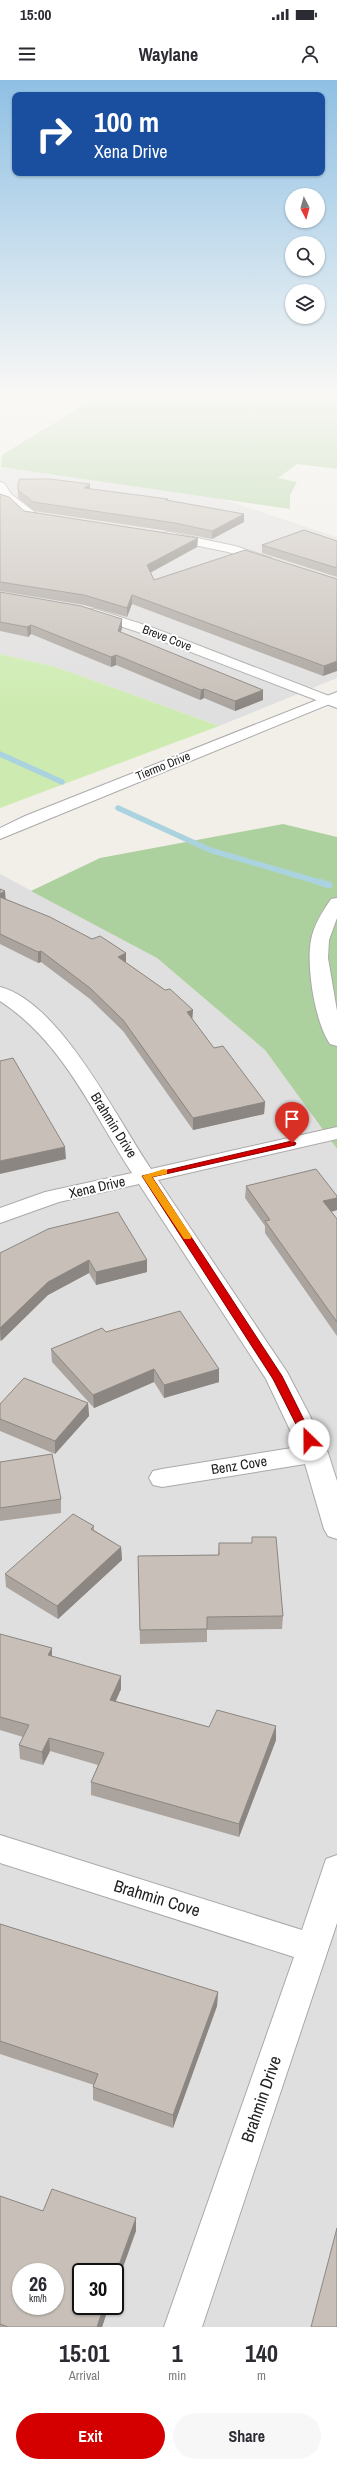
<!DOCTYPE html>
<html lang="en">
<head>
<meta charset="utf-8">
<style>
	:root { --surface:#fff; --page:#f7f7f7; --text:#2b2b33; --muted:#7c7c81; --accent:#d40000 }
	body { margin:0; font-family:"Archivo Narrow",sans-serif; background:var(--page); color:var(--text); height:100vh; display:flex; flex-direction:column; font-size:15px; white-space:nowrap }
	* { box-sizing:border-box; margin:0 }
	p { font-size:13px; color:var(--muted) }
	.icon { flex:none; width:22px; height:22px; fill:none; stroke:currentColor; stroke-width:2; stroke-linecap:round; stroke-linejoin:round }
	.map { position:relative; height:2247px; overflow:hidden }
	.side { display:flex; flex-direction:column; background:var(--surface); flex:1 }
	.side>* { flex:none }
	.guide { position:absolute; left:12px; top:12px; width:313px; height:84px; border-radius:8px; box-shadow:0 1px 3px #0004; background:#1a4fa0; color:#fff; overflow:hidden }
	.needle { width:26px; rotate:174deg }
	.tools { position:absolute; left:285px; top:108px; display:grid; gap:8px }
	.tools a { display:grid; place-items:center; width:40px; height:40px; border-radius:50%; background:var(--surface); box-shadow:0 1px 3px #0004; font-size:20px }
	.speed { position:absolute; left:12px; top:2183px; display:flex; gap:8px; font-size:20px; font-weight:700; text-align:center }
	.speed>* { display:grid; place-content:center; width:52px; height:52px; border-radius:50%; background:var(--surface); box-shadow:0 1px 3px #0004; line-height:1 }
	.speed small { font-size:10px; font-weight:400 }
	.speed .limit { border:2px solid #111; border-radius:6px; background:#fff; color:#111 }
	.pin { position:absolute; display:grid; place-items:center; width:34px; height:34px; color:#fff; margin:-41px -17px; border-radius:50% 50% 50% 0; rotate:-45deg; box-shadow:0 0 4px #0007 }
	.pin .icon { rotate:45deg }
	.me { position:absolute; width:44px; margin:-22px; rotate:337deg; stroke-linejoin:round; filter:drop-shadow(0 0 3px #0008) }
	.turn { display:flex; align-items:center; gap:14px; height:84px; padding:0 16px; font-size:18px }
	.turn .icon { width:52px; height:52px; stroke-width:2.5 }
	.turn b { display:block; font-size:28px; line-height:34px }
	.eta { display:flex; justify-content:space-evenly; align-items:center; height:68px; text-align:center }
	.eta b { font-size:24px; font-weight:700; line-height:28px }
	.action { display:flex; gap:8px; margin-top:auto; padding:8px 16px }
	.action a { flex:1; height:46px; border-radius:24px; background:var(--accent); color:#fff; font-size:16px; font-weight:700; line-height:46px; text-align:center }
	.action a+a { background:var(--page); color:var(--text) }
	.status { display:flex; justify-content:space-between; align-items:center; height:28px; padding:0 20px; background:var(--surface); direction:ltr }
	.status svg { height:11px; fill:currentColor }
	header { display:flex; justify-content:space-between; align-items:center; height:52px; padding:0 16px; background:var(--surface); font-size:18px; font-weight:700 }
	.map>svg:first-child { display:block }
</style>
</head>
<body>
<div class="status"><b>15:00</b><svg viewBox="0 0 49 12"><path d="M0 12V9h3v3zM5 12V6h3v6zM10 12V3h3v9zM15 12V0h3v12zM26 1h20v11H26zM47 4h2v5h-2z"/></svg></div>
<header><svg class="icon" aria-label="menu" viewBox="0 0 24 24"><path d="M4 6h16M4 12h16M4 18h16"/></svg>Waylane<svg class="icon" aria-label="person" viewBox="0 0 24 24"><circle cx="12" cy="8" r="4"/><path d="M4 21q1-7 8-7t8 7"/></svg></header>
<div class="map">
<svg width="337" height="2247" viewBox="0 0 337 2247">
	<rect width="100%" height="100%" fill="#f2efe9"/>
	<path fill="#e0dfdf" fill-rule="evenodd" d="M 0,387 L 216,417 L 337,457 L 337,598 L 219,646 L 56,587 L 0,574 Z
		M 0,794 L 157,878 L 265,970 L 337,1069 L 337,2247 L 0,2247 ZM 21,2192 L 55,2192 L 55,2226 L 21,2226 ZM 81,2192 L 115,2192 L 115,2226 L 81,2226 Z"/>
	<path fill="#cdebb0" d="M 0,574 L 56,587 L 219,646 L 0,728 Z"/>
	<path fill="#add19e" d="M 100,315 L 337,315 L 337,389 L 297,384 L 278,398 L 297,402 L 290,415 L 290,429 L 1,387 L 2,375 Z
		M 283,744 L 337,757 L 337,1069 L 265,970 L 157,878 L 31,811 L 100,778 Z"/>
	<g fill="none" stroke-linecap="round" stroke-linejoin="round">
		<path stroke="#aad3df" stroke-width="5.5" d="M 0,674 L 62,702
			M 118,728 L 210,770 L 322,803"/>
		<path stroke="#aad3df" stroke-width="7" d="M 319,802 L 329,805"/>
		<defs>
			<path id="minor" d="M 0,402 L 4,403 L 11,414 L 36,433 L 38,436 L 36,439 L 28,439 L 3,418 L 0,414 Z
				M 169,452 L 235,466 L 271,478 L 273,481 L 267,485 L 228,472 L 165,459 L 163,456 L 165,453 Z
				M 95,529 L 151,547 L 337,619 L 337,628 L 141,553 L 90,536 L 88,533 L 90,530 Z
				M 337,818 L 337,838 L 329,860 L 328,878 L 337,931 L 337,966 L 330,964 C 315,942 306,887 311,860 C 314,845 322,832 331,819 Z
				M 0,907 C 60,922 117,1039 151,1089 L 337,1047 L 337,1059 L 158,1100 L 287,1292 L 309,1334 L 328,1373 L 337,1401 L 337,1459 L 328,1456 L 324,1449 L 305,1384 L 162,1407 L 153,1405 L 149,1398 L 153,1391 L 162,1389 L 298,1367 L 266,1299 L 139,1104 L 59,1122 L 0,1143 L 0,1128 L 45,1112 L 132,1093 C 92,1032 63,962 0,921 Z
				M 0,1755 L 302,1850 L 326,1779 L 337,1775 L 337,1843 L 202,2247 L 164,2247 L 294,1877 L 0,1783 Z"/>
			<path id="tertiary" d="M 337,612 L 337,621 L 0,759 L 0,748 L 25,736 Z"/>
		</defs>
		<use href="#minor" stroke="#a9a9a9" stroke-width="2"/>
		<use href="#tertiary" stroke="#a9a9a9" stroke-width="2"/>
		<use href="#minor" fill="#fff" fill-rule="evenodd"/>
		<use href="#tertiary" fill="#fff" fill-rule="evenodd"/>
	</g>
	<path fill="#aba49e" d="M 90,409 L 168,420 L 244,434 L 244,442 L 212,459 L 175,452 L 34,431 L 18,418 L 18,410 Z
		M 0,414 L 24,431 L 198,458 L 197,467 L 151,492 L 154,500 L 337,499 L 323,596 L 132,524 L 127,537 L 84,525 L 0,511 Z
		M 337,461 L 337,497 L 262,473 L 262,465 Z
		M 0,512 L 122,539 L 122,548 L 121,552 L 263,610 L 263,620 L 235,631 L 204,618 L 200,620 L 116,585 L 111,587 L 31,554 L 28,557 L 0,551 Z
		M 0,809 L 6,819 L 92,859 L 126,873 L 126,883 L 193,930 L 192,939 L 214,968 L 265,1022 L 264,1034 L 193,1050 L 123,951 L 90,919 L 41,882 L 38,883 L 0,864 Z
		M 246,1106 L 337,1116 L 337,1130 L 331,1132 L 337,1139 L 337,1256 L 265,1153 L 265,1146 L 245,1118 Z
		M 0,1173 L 147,1180 L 147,1192 L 96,1205 L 89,1193 L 48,1215 L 1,1261 L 0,1260 Z
		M 106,1252 L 219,1289 L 219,1302 L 164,1318 L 154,1302 L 94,1328 L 52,1282 L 51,1269 Z
		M 88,1323 L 89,1336 L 55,1374 L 0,1351 L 0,1324 Z
		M 0,1382 L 61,1419 L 61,1433 L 0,1441 Z
		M 94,1446 L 94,1450 L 121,1467 L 122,1480 L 58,1539 L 6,1507 L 5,1494 Z
		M 252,1457 L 283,1536 L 282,1549 L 207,1550 L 207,1562 L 140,1564 L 138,1476 L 218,1475 L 219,1463 L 252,1463 Z
		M 0,1554 L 52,1568 L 52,1577 L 121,1609 L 116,1621 L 209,1647 L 276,1646 L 276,1660 L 239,1757 L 91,1715 L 91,1702 L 98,1685 L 50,1671 L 43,1685 L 20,1679 L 19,1665 L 23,1657 L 0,1650 Z
		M 0,1844 L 218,1912 L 217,1926 L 173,2048 L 93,2020 L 93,2007 L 94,2005 L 0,1974 Z
		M 0,2116 L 43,2131 L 136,2138 L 136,2151 L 81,2226 L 109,2226 L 102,2247 L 0,2247 Z"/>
	<path fill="#8b8681" d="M 90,404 L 90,412 L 84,408 Z
		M 244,434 L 244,442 L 212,459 L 212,451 Z
		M 198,458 L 197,467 L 148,494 L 147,485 Z
		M 132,515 L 132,524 L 127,537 L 127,528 Z
		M 122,539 L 122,548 L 118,560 L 118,551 Z
		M 31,545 L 31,554 L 28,557 L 27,547 Z
		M 116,575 L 116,585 L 111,587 L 111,577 Z
		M 337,581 L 337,591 L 323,596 L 324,586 Z
		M 204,609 L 204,618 L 200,620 L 201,610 Z
		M 263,610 L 263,620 L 235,631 L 235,621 Z
		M 5,811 L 6,823 L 0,826 L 0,814 Z
		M 41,871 L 41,882 L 38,883 L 38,872 Z
		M 126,873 L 126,885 L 118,877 Z
		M 193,930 L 192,942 L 187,932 Z
		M 265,1022 L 264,1034 L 193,1050 L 193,1038 Z
		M 65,1067 L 66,1079 L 0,1094 L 0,1081 Z
		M 337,1118 L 337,1130 L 323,1134 L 323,1121 Z
		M 89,1180 L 89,1193 L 48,1215 L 1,1261 L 0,1248 L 48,1202 Z
		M 147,1180 L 147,1192 L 96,1205 L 96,1192 Z
		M 154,1289 L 154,1302 L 94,1328 L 93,1315 Z
		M 219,1289 L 219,1302 L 164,1318 L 164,1305 Z
		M 88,1323 L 89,1336 L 55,1374 L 55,1361 Z
		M 121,1467 L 122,1480 L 58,1539 L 57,1526 Z
		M 52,1568 L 52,1582 L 48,1575 Z
		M 121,1596 L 121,1609 L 110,1633 L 110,1620 Z
		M 276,1646 L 276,1660 L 239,1757 L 239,1744 Z
		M 49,1658 L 50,1671 L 43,1685 L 42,1672 Z
		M 218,1912 L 217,1926 L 173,2048 L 173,2035 Z
		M 136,2138 L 136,2151 L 115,2210 L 115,2196 Z
		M 104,2226 L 109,2226 L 102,2247 L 97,2247 Z"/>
	<path fill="#c7bfb8" stroke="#8b8681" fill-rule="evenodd" d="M 20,399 L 50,399 L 90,404 L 84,408 L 168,419 L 166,420 L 244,434 L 212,451 L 175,443 L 33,422 L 18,410 L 18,403 Z
		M 0,414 L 9,417 L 24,431 L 198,458 L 147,485 L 154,500 L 245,470 L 337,499 L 337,581 L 324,586 L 132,515 L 127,528 L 84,515 L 0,502 Z
		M 304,450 L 337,461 L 337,488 L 262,465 Z
		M 0,512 L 81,526 L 122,539 L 118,551 L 263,610 L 235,621 L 204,609 L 201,610 L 116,575 L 111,577 L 31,545 L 27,547 L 0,542 Z
		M 0,809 L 5,811 L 0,814 Z
		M 0,817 L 50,837 L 92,859 L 100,856 L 126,873 L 118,877 L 165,910 L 170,909 L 193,930 L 187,932 L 214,968 L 223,966 L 265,1022 L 193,1038 L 123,940 L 90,908 L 41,871 L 38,872 L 0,854 Z
		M 13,978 L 65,1067 L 0,1081 L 0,981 Z
		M 316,1089 L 337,1116 L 337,1118 L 323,1121 L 337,1139 L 337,1242 L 265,1141 L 270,1140 L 246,1106 Z
		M 118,1132 L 147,1180 L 96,1192 L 89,1180 L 48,1202 L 0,1248 L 0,1173 L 48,1149 Z
		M 180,1231 L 219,1289 L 164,1305 L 154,1289 L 93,1315 L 51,1269 L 102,1248 L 106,1252 Z
		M 24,1298 L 88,1323 L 55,1361 L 0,1339 L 0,1324 Z
		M 52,1374 L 61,1419 L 0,1428 L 0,1382 Z
		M 73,1434 L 94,1446 L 91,1449 L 121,1467 L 57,1526 L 5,1494 Z
		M 252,1457 L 276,1457 L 283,1536 L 207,1537 L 207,1549 L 140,1550 L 138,1476 L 219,1475 L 219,1463 L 252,1463 Z
		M 0,1554 L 52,1568 L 48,1575 L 121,1596 L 110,1620 L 209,1647 L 217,1630 L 276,1646 L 239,1744 L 91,1702 L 104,1673 L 49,1658 L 42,1672 L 19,1665 L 29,1645 L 0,1637 Z
		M 0,1844 L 218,1912 L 173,2035 L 93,2007 L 98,1994 L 0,1961 Z
		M 52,2109 L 136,2138 L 115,2196 L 115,2192 L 81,2192 L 81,2226 L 104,2226 L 97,2247 L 8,2247 L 0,2244 L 0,2116 L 43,2131 ZM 21,2192 L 55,2192 L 55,2226 L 21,2226 Z
		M 337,2148 L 337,2247 L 311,2247 Z"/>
	<linearGradient id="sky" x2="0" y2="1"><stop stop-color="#8fc0e4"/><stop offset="0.5" stop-color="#f9f8f5"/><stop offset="1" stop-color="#f9f8f5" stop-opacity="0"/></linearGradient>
	<rect width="337" height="629" fill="url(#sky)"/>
	<path fill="#d40000" stroke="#8a0000" d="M 292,1061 L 296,1063 L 295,1065 L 152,1097 L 282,1296 L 314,1360 L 309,1364 L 304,1360 L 273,1299 L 142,1096 Z"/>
	<path fill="#f59e0b" d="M 164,1089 L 167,1090 L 167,1094 L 152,1097 L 192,1157 L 190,1159 L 184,1159 L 142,1096 Z"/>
	<g text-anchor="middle" stroke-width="4" stroke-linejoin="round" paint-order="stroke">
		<g font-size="12" fill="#222" stroke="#fff">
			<text transform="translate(167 558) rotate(21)" y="4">Breve Cove</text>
			<text transform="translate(163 686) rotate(-22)" y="4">Tiermo Drive</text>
		</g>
		<g font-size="14" fill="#222" stroke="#fff">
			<text transform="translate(114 1045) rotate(58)" y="5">Brahmin Drive</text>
			<text transform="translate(97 1107) rotate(-13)" y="5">Xena Drive</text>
			<text transform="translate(239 1385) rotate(-9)" y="5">Benz Cove</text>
		</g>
		<g font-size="17" fill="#222" stroke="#fff">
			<text transform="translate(157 1818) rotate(17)" y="6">Brahmin Cove</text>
			<text transform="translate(261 2019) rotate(-71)" y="6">Brahmin Drive</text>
		</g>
	</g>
</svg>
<div class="tools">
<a><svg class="needle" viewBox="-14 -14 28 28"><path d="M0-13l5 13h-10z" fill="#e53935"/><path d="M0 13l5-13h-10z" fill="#7c7c81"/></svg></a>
<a><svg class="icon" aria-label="search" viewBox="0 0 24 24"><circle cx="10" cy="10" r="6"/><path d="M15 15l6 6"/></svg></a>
<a><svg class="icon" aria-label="layers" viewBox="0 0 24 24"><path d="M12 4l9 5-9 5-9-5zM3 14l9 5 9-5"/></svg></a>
</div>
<div class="speed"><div>26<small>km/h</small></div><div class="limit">30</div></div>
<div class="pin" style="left:292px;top:1063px;background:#d93025"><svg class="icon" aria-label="arrive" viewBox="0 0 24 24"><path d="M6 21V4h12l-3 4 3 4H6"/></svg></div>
<svg class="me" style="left:309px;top:1360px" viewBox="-20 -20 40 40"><circle r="19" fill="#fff"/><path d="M0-13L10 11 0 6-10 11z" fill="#d40000"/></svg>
<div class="guide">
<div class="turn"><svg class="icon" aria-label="right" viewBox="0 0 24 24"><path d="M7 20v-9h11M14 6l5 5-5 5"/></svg><div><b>100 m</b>Xena Drive</div></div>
</div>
</div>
<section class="side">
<div class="eta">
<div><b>15:01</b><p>Arrival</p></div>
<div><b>1</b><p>min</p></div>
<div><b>140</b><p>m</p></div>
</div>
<div class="action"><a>Exit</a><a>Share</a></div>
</section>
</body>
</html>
